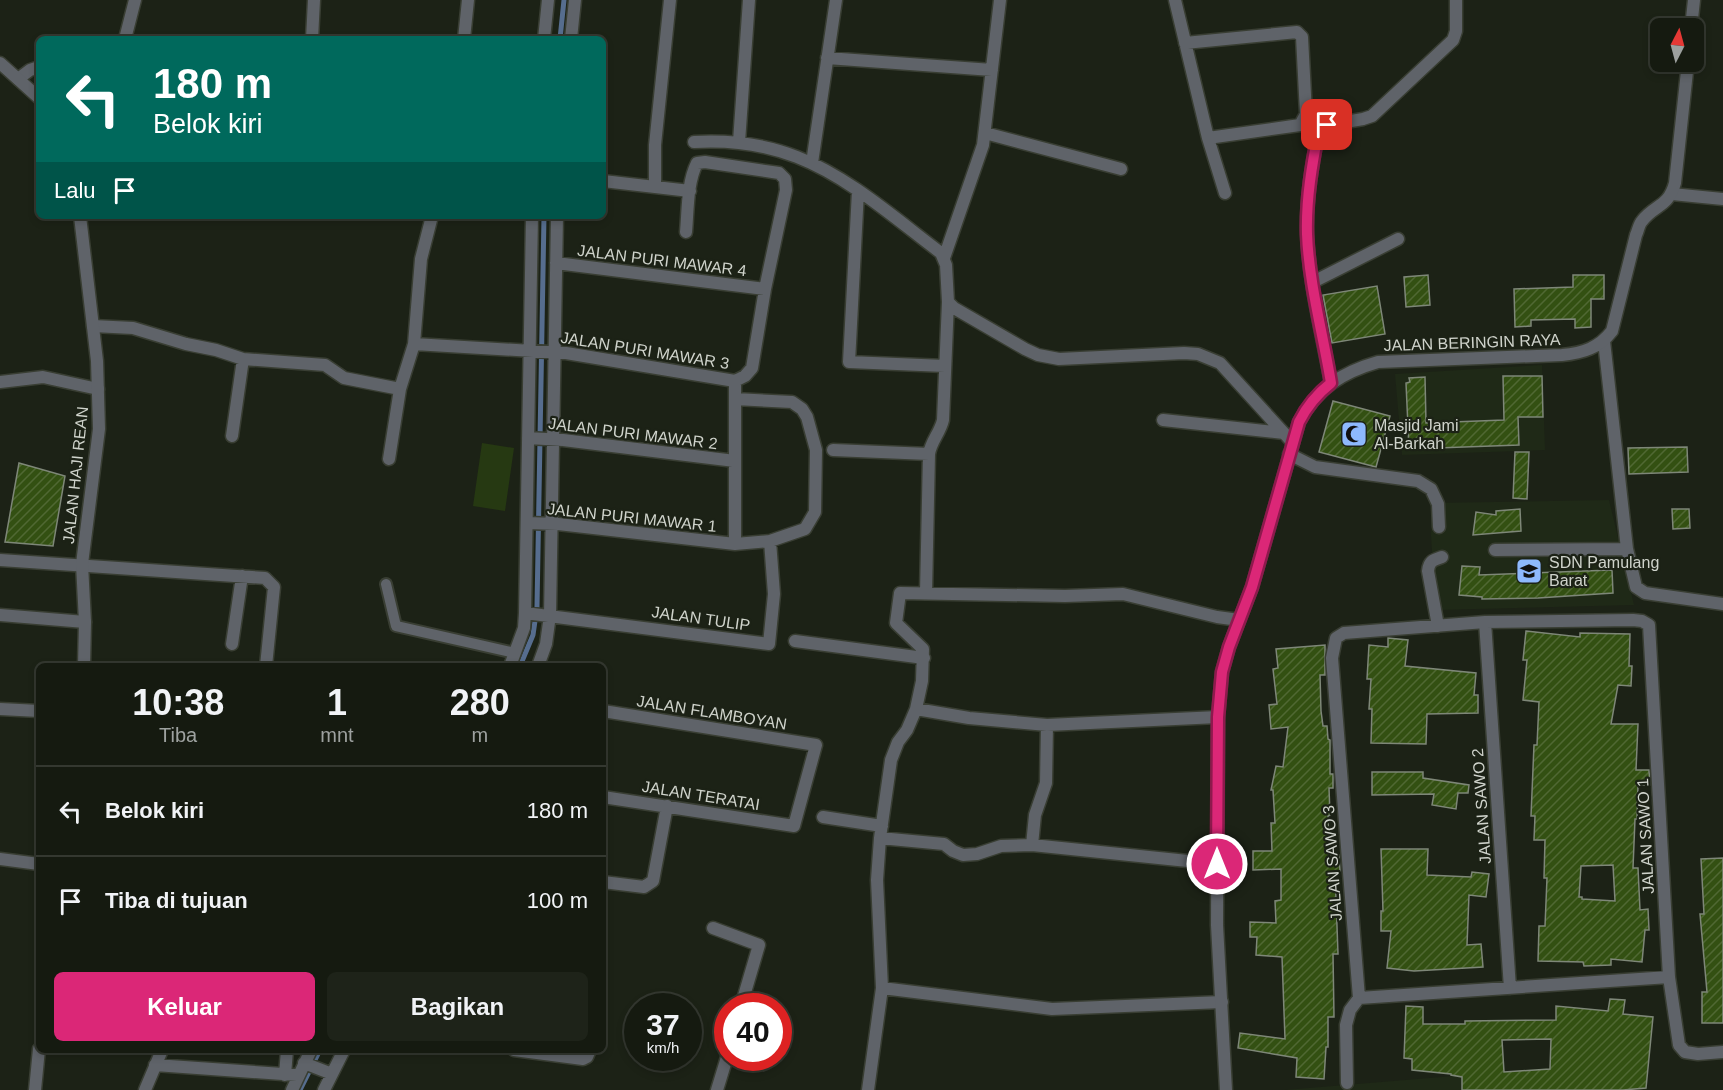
<!DOCTYPE html>
<html lang="id">
<head>
<meta charset="utf-8">
<style>
	:root { --surface:#151a10; --page:#1e2319; --text:#f1f3f6; --muted:#9da19f; --line:#343830; --accent:#db2777 }
	body { margin:0; font-family:Helvetica,sans-serif; background:var(--page); color:var(--text); height:100vh; display:flex; flex-direction:column; font-size:22px; white-space:nowrap }
	* { box-sizing:border-box; margin:0 }
	p { font-size:20px; color:var(--muted) }
	.icon { flex:none; width:33px; height:33px; fill:none; stroke:currentColor; stroke-width:2; stroke-linecap:round; stroke-linejoin:round }
	.map { position:relative; flex:1; overflow:hidden }
	.drawer { position:absolute; left:36px; top:663px; width:570px; height:390px; display:flex; flex-direction:column; background:var(--surface); border-radius:9px; box-shadow:0 3px 9px #0003,0 0 0 2px var(--line) }
	.drawer>* { flex:none }
	.banner { position:absolute; left:36px; top:36px; width:570px; height:183px; border-radius:9px; box-shadow:0 3px 9px #0003,0 0 0 2px var(--line); background:#00695c; color:#fff; overflow:hidden }
	.needle { width:39px; rotate:6deg }
	.buttons { position:absolute; left:1650px; top:18px; display:grid; gap:12px }
	.buttons a { display:grid; place-items:center; width:54px; height:54px; border-radius:9px; background:var(--surface); box-shadow:0 3px 9px #0003,0 0 0 2px var(--line); font-size:30px }
	.speed { position:absolute; left:624px; top:993px; display:flex; gap:12px; font-size:30px; font-weight:700; text-align:center }
	.speed>* { display:grid; place-content:center; width:78px; height:78px; border-radius:50%; background:var(--surface); box-shadow:0 3px 9px #0003,0 0 0 2px var(--line); line-height:1 }
	.speed small { font-size:15px; font-weight:400 }
	.speed .limit { border:9px solid #d22; background:#fff; color:#111 }
	.pin { position:absolute; display:grid; place-items:center; width:51px; height:51px; color:#fff; margin:-26px; border-radius:12px; box-shadow:0 3px 9px #0006 }
	.me { position:absolute; width:66px; margin:-33px; rotate:0deg; stroke-linejoin:round; filter:drop-shadow(0 0 4px #0008) }
	.turn { display:flex; align-items:center; gap:21px; height:126px; padding:0 18px; font-size:27px }
	.turn .icon { width:78px; height:78px; stroke-width:2.5 }
	.turn b { display:block; font-size:42px; line-height:51px }
	.then { display:flex; align-items:center; height:57px; padding:0 18px; background:#0003; gap:12px; font-size:22px }
	.eta { display:flex; justify-content:space-evenly; align-items:center; height:102px; text-align:center }
	.eta b { font-size:36px; font-weight:700; line-height:42px }
	.action { display:flex; gap:12px; margin-top:auto; padding:12px 18px }
	.action a { flex:1; height:69px; border-radius:9px; background:var(--accent); color:#fff; font-size:24px; font-weight:700; line-height:69px; text-align:center }
	.action a+a { background:var(--page); color:var(--text) }
	ul { padding:0; list-style:none }
	li { display:flex; align-items:center; gap:18px; height:90px; padding:0 18px; border-top:2px solid var(--line) }
	li div { flex:1 }
	li b { display:block; font-size:22px }
	li em { font-style:normal }
	.map>svg:first-child { display:block }
</style>
</head>
<body>
<div class="map">
<svg width="1723" height="1090" viewBox="0 0 1723 1090">
	<defs>
		<pattern id="building-hatch" width="6" height="6" patternUnits="userSpaceOnUse" patternTransform="scale(1.5)"><rect width="6" height="6" fill="#335012"/><path d="M-1 1l2-2M0 6l6-6M5 7l2-2" fill="none" stroke="#506833"/></pattern>
	</defs>
	<rect width="100%" height="100%" fill="#1c2216"/>
	<path fill="#1f2917" d="M 1542,365 L 1545,450 L 1402,455 L 1395,374 Z
		M 1609,500 L 1634,605 L 1436,610 L 1431,536 L 1432,503 Z
		M 1645,1060 L 1647,1090 L 1285,1090 Z"/>
	<path fill="#263912" d="M 482,443 L 514,448 L 505,511 L 473,506 Z"/>
	<g fill="none" stroke-linecap="round" stroke-linejoin="round">
		<path stroke="#566d8e" stroke-width="5" d="M 560,39 L 564,0
			M 520,666 L 533,635 L 537,607 L 544,216
			M 300,1090 L 320,1050"/>
	</g>
	<path fill="url(#building-hatch)" stroke="#7e8778" stroke-width="1.5" fill-rule="evenodd" d="M 1428,275 L 1430,305 L 1406,307 L 1404,277 Z
		M 1573,275 L 1604,275 L 1604,299 L 1591,299 L 1591,327 L 1575,328 L 1575,319 L 1531,320 L 1531,326 L 1515,327 L 1514,289 L 1573,287 Z
		M 1377,286 L 1385,334 L 1332,343 L 1323,295 Z
		M 1503,376 L 1542,376 L 1543,417 L 1518,417 L 1519,445 L 1409,449 L 1406,383 L 1410,382 L 1409,378 L 1425,377 L 1426,423 L 1504,420 Z
		M 1333,401 L 1390,416 L 1376,467 L 1319,452 Z
		M 1687,447 L 1688,472 L 1629,474 L 1628,448 Z
		M 1515,452 L 1529,452 L 1527,499 L 1513,498 Z
		M 19,463 L 65,476 L 53,546 L 5,542 Z
		M 1520,509 L 1521,531 L 1473,535 L 1476,512 L 1496,515 L 1496,511 Z
		M 1672,509 L 1689,509 L 1690,528 L 1673,529 Z
		M 1462,566 L 1480,567 L 1479,575 L 1612,570 L 1613,593 L 1538,598 L 1482,599 L 1482,597 L 1459,595 Z
		M 1526,631 L 1580,637 L 1580,633 L 1630,634 L 1629,666 L 1632,666 L 1631,686 L 1618,685 L 1611,724 L 1638,724 L 1636,770 L 1649,770 L 1650,785 L 1638,785 L 1637,819 L 1635,819 L 1633,868 L 1638,868 L 1640,910 L 1648,909 L 1649,930 L 1645,930 L 1642,962 L 1611,959 L 1611,965 L 1584,966 L 1583,962 L 1538,961 L 1539,926 L 1545,926 L 1547,878 L 1544,878 L 1545,840 L 1534,840 L 1535,816 L 1531,816 L 1534,745 L 1537,745 L 1539,702 L 1523,700 L 1527,660 L 1523,660 ZM 1613,865 L 1615,901 L 1582,899 L 1582,897 L 1579,897 L 1581,866 Z
		M 1388,638 L 1408,640 L 1405,666 L 1476,673 L 1474,695 L 1478,695 L 1478,713 L 1427,714 L 1426,744 L 1371,743 L 1372,709 L 1369,709 L 1371,679 L 1367,679 L 1369,645 L 1388,647 Z
		M 1325,645 L 1325,675 L 1320,675 L 1321,711 L 1323,726 L 1327,726 L 1328,739 L 1330,740 L 1330,774 L 1333,774 L 1333,788 L 1329,788 L 1330,815 L 1328,816 L 1329,855 L 1339,855 L 1340,871 L 1335,871 L 1338,954 L 1333,954 L 1334,1017 L 1328,1017 L 1328,1047 L 1326,1047 L 1324,1079 L 1296,1077 L 1297,1058 L 1238,1048 L 1240,1033 L 1285,1039 L 1282,957 L 1256,955 L 1257,937 L 1250,937 L 1250,922 L 1276,923 L 1275,901 L 1281,900 L 1281,869 L 1253,870 L 1253,851 L 1272,851 L 1271,823 L 1275,823 L 1273,790 L 1271,790 L 1276,766 L 1283,767 L 1288,727 L 1271,729 L 1269,705 L 1277,704 L 1273,669 L 1278,668 L 1276,649 Z
		M 1372,772 L 1423,772 L 1423,778 L 1469,785 L 1468,793 L 1458,793 L 1456,809 L 1432,805 L 1434,794 L 1372,795 Z
		M 1381,849 L 1428,849 L 1427,875 L 1471,877 L 1472,872 L 1489,874 L 1486,897 L 1469,895 L 1467,945 L 1481,944 L 1483,967 L 1414,971 L 1387,968 L 1391,931 L 1381,931 L 1381,911 L 1383,911 Z
		M 1723,858 L 1723,1023 L 1702,1023 L 1702,992 L 1707,992 L 1700,914 L 1704,914 L 1701,859 Z
		M 1610,999 L 1625,1000 L 1623,1014 L 1653,1017 L 1646,1088 L 1623,1090 L 1462,1090 L 1462,1077 L 1451,1075 L 1451,1074 L 1412,1070 L 1412,1059 L 1404,1058 L 1406,1006 L 1423,1007 L 1423,1024 L 1465,1024 L 1465,1021 L 1556,1020 L 1556,1006 L 1608,1011 ZM 1551,1039 L 1550,1069 L 1504,1072 L 1502,1040 Z"/>
	<g fill="none" stroke-linecap="round" stroke-linejoin="round">
		<defs>
			<path id="service" d="M 386,584 L 396,626 L 515,653"/>
			<path id="minor" d="M 1175,0 L 1208,138 L 1225,193
				M 125,39 L 135,0
				M 312,39 L 314,0
				M 464,39 L 468,0
				M 544,39 L 548,0
				M 571,39 L 575,0
				M 1185,43 L 1297,32 L 1302,37 L 1306,114 L 1300,125 L 1208,138
				M 827,58 L 992,70
				M 18,79 L 30,70 L 39,67
				M 985,133 L 1121,169
				M 694,142 C 729,140 764,144 797,157 C 849,177 897,220 941,253 L 946,265 L 948,302 L 954,308 L 1025,349 L 1038,355 L 1059,359 L 1184,353 L 1198,354 L 1220,363 L 1293,443
				M 739,142 L 749,0
				M 812,163 L 836,0
				M 603,181 L 690,191
				M 655,187 L 655,145 L 670,0
				M 858,191 L 849,362 L 945,366
				M 1672,194 L 1723,199
				M 686,232 C 688,210 687,183 697,163 L 705,162 L 779,173 L 785,179 L 786,190 L 765,289 L 752,368 L 745,376 L 735,381 L 735,544
				M 944,258 L 983,145 L 1000,0
				M 556,263 L 765,289
				M 1313,282 L 1398,239
				M 93,326 L 133,328 L 186,344 L 216,350 L 243,359 L 325,365 L 344,378 L 400,389
				M 1604,341 L 1627,549 L 1636,587 L 1645,593 L 1723,604
				M 414,344 L 566,353 L 735,381
				M 0,382 L 43,377 L 98,389
				M 1331,383 C 1322,334 1309,283 1307,234 C 1306,199 1312,164 1319,129 L 1322,126 L 1363,119 L 1372,116 L 1453,40 L 1456,31 L 1456,0
				M 1163,420 L 1284,433
				M 232,436 L 243,359
				M 528,438 L 563,440 L 735,461
				M 833,450 L 929,454
				M 1289,454 L 1315,467 L 1418,481 L 1431,489 L 1438,504 L 1439,527
				M 389,459 L 400,389 L 414,344 L 421,259 L 432,216
				M 527,523 L 558,524 L 735,544 L 770,541 L 805,529 L 815,512 L 816,450 L 807,417 L 802,409 L 792,402 L 735,399
				M 1495,550 L 1627,549
				M 0,560 L 265,578 L 274,587 L 266,666
				M 926,593 L 929,454 C 931,441 940,433 943,420 L 948,302
				M 525,613 L 769,644 L 774,594 L 770,541
				M 0,615 L 85,622
				M 1485,622 L 1510,988
				M 1438,626 L 1428,571 C 1429,561 1433,560 1442,557
				M 795,641 L 924,658
				M 232,644 L 242,576
				M 510,666 L 524,628 L 525,613 L 532,216
				M 538,666 L 546,644 L 550,615 L 557,216
				M 0,709 L 39,711
				M 916,709 L 969,718 L 1047,725 L 1218,717
				M 603,711 L 816,745 L 794,826 L 603,797
				M 823,817 L 882,826
				M 880,838 L 944,844 L 953,851 L 963,855 L 977,854 L 1001,846 L 1032,845 L 1217,864
				M 1032,845 L 1035,815 L 1046,783 L 1047,725
				M 0,859 L 39,864
				M 603,882 L 644,887 L 653,881 L 667,806
				M 713,928 L 759,945 L 741,1006
				M 882,988 L 1052,1009 L 1222,1002
				M 1359,998 L 1669,977
				M 514,1050 L 583,1059 L 587,1057 L 590,1050
				M 304,1063 L 332,1074
				M 155,1065 L 297,1075
				M 285,1075 L 287,1050
				M 1347,1083 L 1346,1025 L 1350,1010 L 1359,998 L 1332,658 L 1336,638 L 1344,633 L 1485,622 L 1633,620 L 1642,621 L 1649,625 L 1669,977 L 1679,1045 L 1685,1052 L 1698,1054 L 1723,1052
				M 145,1090 L 162,1050
				M 292,1090 L 311,1050
				M 324,1090 L 344,1050
				M 717,1090 L 728,1054
				M 868,1090 L 882,988 L 877,880 L 880,838 L 891,760 L 898,742 L 907,730 L 916,709 L 922,681 L 923,649 L 896,623 L 900,593 L 1065,596 L 1123,594 L 1217,617 L 1239,620"/>
			<path id="tertiary" d="M 1691,28 L 1694,0
				M 0,63 L 39,98
				M 80,216 L 97,361 L 99,429 L 82,564 L 85,622 L 84,666
				M 35,1090 L 39,1049
				M 1226,1090 L 1217,925 L 1218,717 L 1222,672 L 1229,647 L 1252,587 L 1299,422 C 1317,388 1343,372 1378,362 L 1562,355 C 1583,353 1599,348 1612,331 L 1636,235 C 1638,231 1639,224 1642,221 C 1655,204 1668,208 1675,183 L 1688,62"/>
		</defs>
		<use href="#service" stroke="#393e33" stroke-width="14"/>
		<use href="#minor" stroke="#393e33" stroke-width="15"/>
		<use href="#tertiary" stroke="#393e33" stroke-width="15"/>
		<use href="#service" stroke="#5f6369" stroke-width="10"/>
		<use href="#minor" stroke="#5f6369" stroke-width="12"/>
		<use href="#tertiary" stroke="#5f6369" stroke-width="12"/>
	</g>
	<g fill="none" stroke-linecap="round" stroke-linejoin="round">
		<defs>
			<path id="route" d="M 1217,864 L 1218,717 L 1222,672 L 1229,647 L 1252,587 L 1299,422 C 1307,406 1317,394 1331,383 C 1323,334 1309,284 1307,234 C 1306,199 1312,164 1319,129 L 1322,126 L 1327,125"/>
		</defs>
		<use href="#route" stroke="#8e194d" stroke-width="15"/>
		<use href="#route" stroke="#db2777" stroke-width="10"/>
	</g>
	<defs>
		<symbol id="mosque-square" viewBox="-11 -11 22 22"><rect x="-9" y="-9" width="18" height="18" rx="4" fill="#8eb9fd" stroke="#1c2216"/><path d="M3.5-4.9A6 6 0 1 0 3.5 4.9A5 5 0 1 1 3.5-4.9Z" fill="#111"/></symbol>
		<symbol id="school-square" viewBox="-11 -11 22 22"><rect x="-9" y="-9" width="18" height="18" rx="4" fill="#8eb9fd" stroke="#1c2216"/><path d="M0-5L7-2L0 1L-7-2ZM-4 1L0 2.5L4 1V4Q0 6-4 4Z" fill="#111"/></symbol>
	</defs>
	<g fill-rule="evenodd">
		<use href="#mosque-square" x="1339" y="419" width="30" height="30"/>
		<use href="#school-square" x="1514" y="556" width="30" height="30"/>
	</g>
	<g text-anchor="middle" stroke-width="4.5" stroke-linejoin="round" paint-order="stroke">
		<g font-size="16" fill="#cfd3cb" stroke="#1c2216">
			<text transform="translate(662 260) rotate(7)" y="6">JALAN PURI MAWAR 4</text>
			<text transform="translate(1472 342) rotate(-2)" y="6">JALAN BERINGIN RAYA</text>
			<text transform="translate(645 350) rotate(9)" y="6">JALAN PURI MAWAR 3</text>
			<text transform="translate(633 433) rotate(7)" y="6">JALAN PURI MAWAR 2</text>
			<text transform="translate(75 475) rotate(-84)" y="6">JALAN HAJI REAN</text>
			<text transform="translate(632 517) rotate(6)" y="6">JALAN PURI MAWAR 1</text>
			<text transform="translate(701 618) rotate(8)" y="6">JALAN TULIP</text>
			<text transform="translate(712 712) rotate(9)" y="6">JALAN FLAMBOYAN</text>
			<text transform="translate(701 795) rotate(9)" y="6">JALAN TERATAI</text>
			<text transform="translate(1481 806) rotate(-94)" y="6">JALAN SAWO 2</text>
			<text transform="translate(1645 836) rotate(-93)" y="6">JALAN SAWO 1</text>
			<text transform="translate(1332 863) rotate(-94)" y="6">JALAN SAWO 3</text>
		</g>
		<g font-size="16" fill="#cfd3cb" stroke="#1c2216" text-anchor="start">
			<text x="1374" y="431">Masjid Jami<tspan x="1374" dy="18">Al-Barkah</tspan></text>
			<text x="1549" y="568">SDN Pamulang<tspan x="1549" dy="18">Barat</tspan></text>
		</g>
	</g>
</svg>
<div class="buttons">
<a><svg class="needle" viewBox="-14 -14 28 28"><path d="M0-13l5 13h-10z" fill="#e53935"/><path d="M0 13l5-13h-10z" fill="#9da19f"/></svg></a>
</div>
<div class="speed"><div>37<small>km/h</small></div><div class="limit">40</div></div>
<div class="pin" style="left:1327px;top:125px;background:#d93025"><svg class="icon" aria-label="arrive" viewBox="0 0 24 24"><path d="M6 21V4h12l-3 4 3 4H6"/></svg></div>
<svg class="me" style="left:1217px;top:864px" viewBox="-20 -20 40 40"><circle r="17" fill="#db2777" stroke="#fff" stroke-width="3"/><path d="M0-11L8 9 0 5-8 9z" fill="#fff"/></svg>
<div class="banner">
<div class="turn"><svg class="icon" aria-label="left" viewBox="0 0 24 24"><path d="M17 20v-9H6M10 6l-5 5 5 5"/></svg><div><b>180 m</b>Belok kiri</div></div>
<div class="then">Lalu<svg class="icon" aria-label="arrive" viewBox="0 0 24 24"><path d="M6 21V4h12l-3 4 3 4H6"/></svg></div>
</div>
<section class="drawer">
<div class="eta">
<div><b>10:38</b><p>Tiba</p></div>
<div><b>1</b><p>mnt</p></div>
<div><b>280</b><p>m</p></div>
</div>
<ul>
<li><svg class="icon" aria-label="left" viewBox="0 0 24 24"><path d="M17 20v-9H6M10 6l-5 5 5 5"/></svg><div><b>Belok kiri</b></div><em>180 m</em></li>
<li><svg class="icon" aria-label="arrive" viewBox="0 0 24 24"><path d="M6 21V4h12l-3 4 3 4H6"/></svg><div><b>Tiba di tujuan</b></div><em>100 m</em></li>
</ul>
<div class="action"><a>Keluar</a><a>Bagikan</a></div>
</section>
</div>
</body>
</html>
